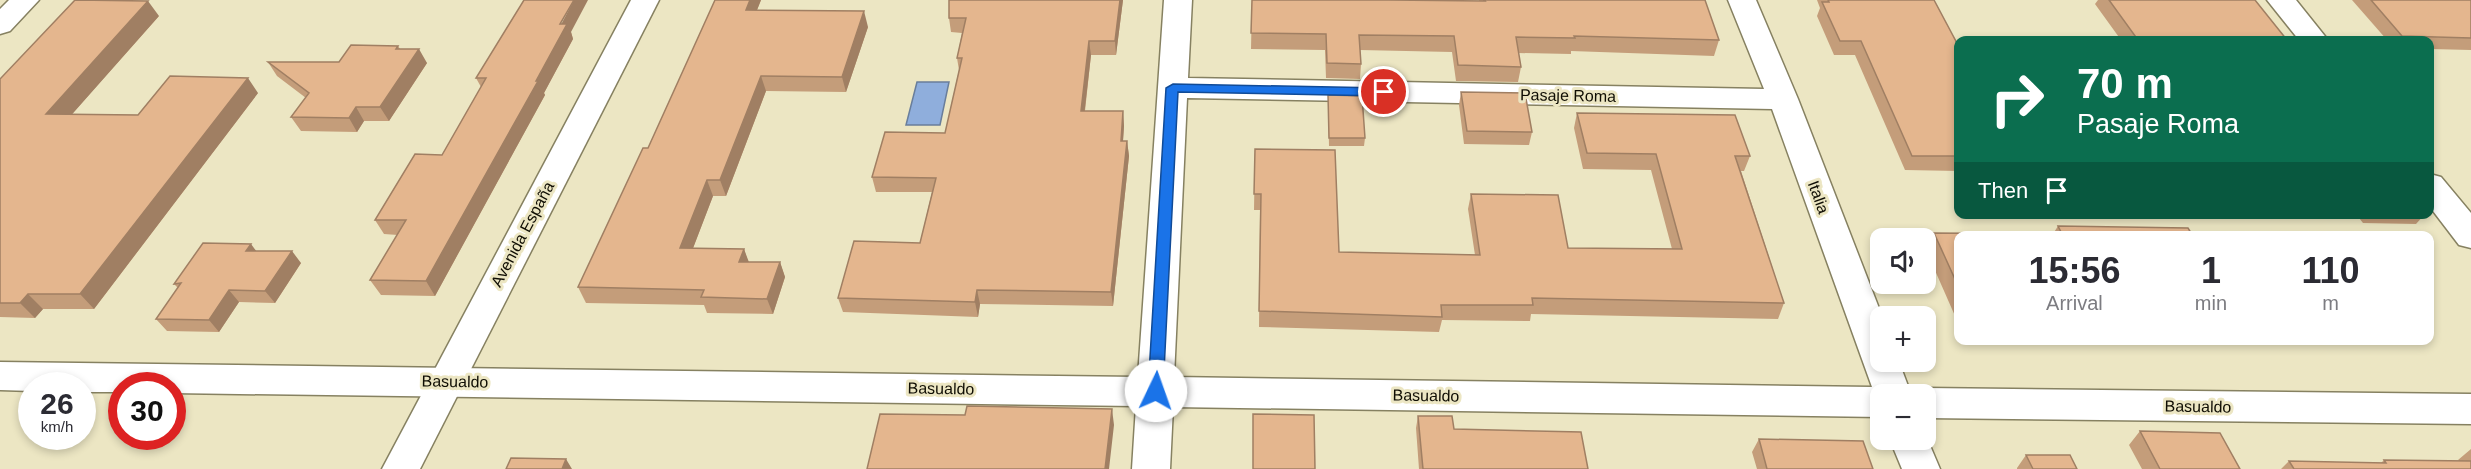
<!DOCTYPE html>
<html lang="en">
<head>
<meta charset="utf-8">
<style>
	:root { --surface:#fff; --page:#f7f7f7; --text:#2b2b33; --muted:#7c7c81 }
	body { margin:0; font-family:Helvetica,sans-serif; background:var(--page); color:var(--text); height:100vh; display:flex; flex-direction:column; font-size:22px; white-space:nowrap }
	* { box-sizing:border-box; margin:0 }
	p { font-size:20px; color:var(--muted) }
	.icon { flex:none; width:33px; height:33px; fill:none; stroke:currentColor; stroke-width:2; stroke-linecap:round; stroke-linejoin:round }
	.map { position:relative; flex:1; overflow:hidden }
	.side { position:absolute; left:1954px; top:231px; width:480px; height:114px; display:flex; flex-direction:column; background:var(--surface); border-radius:12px; box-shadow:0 3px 9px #0003 }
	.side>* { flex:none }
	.hud { position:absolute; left:1954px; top:36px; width:480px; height:183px; border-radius:12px; box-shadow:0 3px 9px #0003; background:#0b6e4f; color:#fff; overflow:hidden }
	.tools { position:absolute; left:1870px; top:228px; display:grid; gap:12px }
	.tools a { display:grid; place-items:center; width:66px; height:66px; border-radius:12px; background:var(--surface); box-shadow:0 3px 9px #0003; font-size:30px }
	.speed { position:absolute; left:18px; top:372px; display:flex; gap:12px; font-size:30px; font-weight:700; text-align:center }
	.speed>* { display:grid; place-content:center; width:78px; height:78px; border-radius:50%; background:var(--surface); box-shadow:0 3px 9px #0003; line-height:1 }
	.speed small { font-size:15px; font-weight:400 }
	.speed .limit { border:9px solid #d22; background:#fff; color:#111 }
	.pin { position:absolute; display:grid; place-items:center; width:51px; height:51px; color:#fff; margin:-26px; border:3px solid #fff; border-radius:50%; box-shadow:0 2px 6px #0007 }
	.me { position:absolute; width:66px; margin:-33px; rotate:3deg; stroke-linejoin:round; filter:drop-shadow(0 0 4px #0008) }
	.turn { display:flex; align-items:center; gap:21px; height:126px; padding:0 24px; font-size:27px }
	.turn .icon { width:78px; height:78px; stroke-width:2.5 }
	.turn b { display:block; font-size:42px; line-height:51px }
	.then { display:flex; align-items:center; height:57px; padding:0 24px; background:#0003; gap:12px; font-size:22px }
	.eta { display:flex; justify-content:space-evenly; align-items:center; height:102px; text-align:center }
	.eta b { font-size:36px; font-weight:600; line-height:42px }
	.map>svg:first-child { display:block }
</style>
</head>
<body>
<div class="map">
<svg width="2471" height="469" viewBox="0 0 2471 469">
	<rect width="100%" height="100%" fill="#ece6c3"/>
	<path fill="#8faedc" stroke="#697e9b" stroke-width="1.5" d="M 917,82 L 949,82 L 940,125 L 906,125 Z"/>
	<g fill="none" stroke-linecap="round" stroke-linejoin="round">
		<defs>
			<path id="minor" d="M 9,0 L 39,0 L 10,31 L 0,34 L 0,9 Z
				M 1164,0 L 1192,0 L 1188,78 L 1764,89 L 1728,0 L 1756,0 L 1798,99 L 1882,316 L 1881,362 L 1899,362 L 1911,394 L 1881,394 L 1881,417 L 1173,407 L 1170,469 L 1132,469 L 1136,406 L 172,393 L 172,386 L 122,386 L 122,392 L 82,392 L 82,386 L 32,386 L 32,391 L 0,390 L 0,362 L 1138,377 ZM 1187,98 L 1772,109 L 1872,387 L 1174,377 Z
				M 2267,0 L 2296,0 L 2328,40 L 2299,40 Z
				M 2430,174 L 2441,177 L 2471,213 L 2471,248 L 2459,245 L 2430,207 Z
				M 1926,388 L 2471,394 L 2471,424 L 1926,418 L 1926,394 L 1912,394 Z
				M 1926,436 L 1940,469 L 1902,469 L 1890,440 L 1926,440 Z"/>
			<path id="secondary" d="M 631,0 L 659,0 L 420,469 L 382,469 Z"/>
		</defs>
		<use href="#minor" stroke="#868161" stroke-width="3"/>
		<use href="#secondary" stroke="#868161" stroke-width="3"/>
		<use href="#minor" fill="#fff" fill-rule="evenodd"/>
		<use href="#secondary" fill="#fff" fill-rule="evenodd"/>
	</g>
	<path fill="#c49d7a" d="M 715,0 L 761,0 L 757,10 L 868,27 L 846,92 L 766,91 L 726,196 L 713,196 L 693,248 L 744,249 L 748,262 L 780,262 L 785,277 L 773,314 L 707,313 L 704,305 L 586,303 L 578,287 L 648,148 Z
		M 949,0 L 1123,0 L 1116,55 L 1091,55 L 1085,111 L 1123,111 L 1124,126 L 1123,141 L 1127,141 L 1129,156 L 1113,306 L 980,304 L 978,317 L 843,312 L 838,298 L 920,243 L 932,192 L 876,192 L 872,177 L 945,133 L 959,70 L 957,58 L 962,33 L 951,32 L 949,18 Z
		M 1252,0 L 1479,1 L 1479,0 L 1705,0 L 1719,40 L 1714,56 L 1571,51 L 1571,54 L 1518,53 L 1521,67 L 1518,82 L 1456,81 L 1452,52 L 1360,50 L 1361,64 L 1360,79 L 1326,78 L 1325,50 L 1251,49 Z
		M 1817,0 L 1934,0 L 1959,47 L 1959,171 L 1905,170 L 1855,55 L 1834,55 L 1817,16 L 1820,8 Z
		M 2098,0 L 2255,0 L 2287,40 L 2121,40 L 2095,4 Z
		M 2352,0 L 2471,0 L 2471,50 L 2430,49 L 2430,40 L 2387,40 Z
		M 159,16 L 72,114 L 138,115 L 258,93 L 94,309 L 43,309 L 35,318 L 0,317 L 0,79 Z
		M 571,32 L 573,39 L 544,93 L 545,95 L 435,296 L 381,295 L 370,280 L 398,235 L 384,234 L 375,220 L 442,155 L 481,87 L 476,78 Z
		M 398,46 L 400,49 L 427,63 L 389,121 L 364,121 L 357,132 L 301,131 L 291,117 L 306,98 L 277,76 L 268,62 L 339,62 Z
		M 1461,92 L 1532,132 L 1529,145 L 1464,144 L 1459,105 Z
		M 1328,95 L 1365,138 L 1364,146 L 1329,146 Z
		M 1577,113 L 1750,156 L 1744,171 L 1741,171 L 1784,303 L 1778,319 L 1531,314 L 1530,321 L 1442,320 L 1439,332 L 1259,327 L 1260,210 L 1254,210 L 1255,149 L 1339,252 L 1475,255 L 1468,209 L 1471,194 L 1568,248 L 1672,249 L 1651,170 L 1583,169 L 1574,128 Z
		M 2356,214 L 2425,214 L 2416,224 L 2363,223 Z
		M 2058,226 L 2193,236 L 1959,236 L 1959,325 L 1926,250 L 1926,247 L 1934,233 L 2053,234 Z
		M 256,251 L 301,263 L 275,303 L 239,302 L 219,332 L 167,331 L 156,319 L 178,288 L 174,284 Z
		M 1418,416 L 1454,429 L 1588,469 L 1419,469 L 1416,428 Z
		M 2140,431 L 2240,469 L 2142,469 L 2129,445 Z
		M 1759,439 L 1873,469 L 1757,469 L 1752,452 Z
		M 2471,449 L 2471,469 L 2281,469 L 2289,461 L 2381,463 L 2384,460 L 2459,461 L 2458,460 Z
		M 2026,455 L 2077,469 L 2017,469 L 2017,468 Z"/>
	<path fill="#a07f63" d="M 574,0 L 588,0 L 571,32 L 573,39 L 544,93 L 545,95 L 435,296 L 426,281 Z
		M 750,0 L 761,0 L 751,25 L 746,10 Z
		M 1120,0 L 1123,0 L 1116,55 L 1115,41 Z
		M 148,1 L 159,16 L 59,129 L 46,114 Z
		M 864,11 L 868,27 L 846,92 L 842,77 Z
		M 1089,41 L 1091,55 L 1083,125 L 1081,111 Z
		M 419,49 L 427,63 L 389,121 L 380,107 Z
		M 761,76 L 766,91 L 726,196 L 720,180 Z
		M 248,78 L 258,93 L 94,309 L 80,294 Z
		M 356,107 L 364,121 L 357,132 L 349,118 Z
		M 1123,111 L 1124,126 L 1122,155 L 1121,141 Z
		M 1127,141 L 1129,156 L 1113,306 L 1111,292 Z
		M 707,180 L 713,196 L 687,264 L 680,248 Z
		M 251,244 L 260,256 L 246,251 Z
		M 744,249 L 750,265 L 739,262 Z
		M 292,251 L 301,263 L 275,303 L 265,291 Z
		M 780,262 L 785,277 L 773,314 L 767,299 Z
		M 229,290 L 239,302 L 219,332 L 209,320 Z
		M 977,290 L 980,304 L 978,317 L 975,302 Z
		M 28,294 L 43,309 L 35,318 L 20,303 Z
		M 1112,409 L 1114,425 L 1109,469 L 1105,469 Z
		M 566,459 L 572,469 L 562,469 Z"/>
	<path fill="#e4b68e" stroke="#a07f63" stroke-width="1.5" d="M 75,0 L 148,1 L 46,114 L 138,115 L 170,76 L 248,78 L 80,294 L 28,294 L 20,303 L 0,303 L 0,79 Z
		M 524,0 L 574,0 L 560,24 L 567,24 L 536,81 L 538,81 L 426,281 L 370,280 L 406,220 L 375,220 L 415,154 L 442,155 L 486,78 L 476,78 Z
		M 715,0 L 750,0 L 746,10 L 864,11 L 842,77 L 761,76 L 720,180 L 707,180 L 680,248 L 744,249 L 739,262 L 780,262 L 767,299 L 701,297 L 704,290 L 578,287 L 643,148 L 648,148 Z
		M 949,0 L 1120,0 L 1115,41 L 1089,41 L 1081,111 L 1123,111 L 1121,141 L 1127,141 L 1111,292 L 977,290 L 975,302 L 838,298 L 854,241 L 920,243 L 936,178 L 872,177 L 885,132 L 945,133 L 962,58 L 957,58 L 966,18 L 949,18 Z
		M 1252,0 L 1388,0 L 1485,1 L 1484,0 L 1705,0 L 1719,40 L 1574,36 L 1575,38 L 1516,37 L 1521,67 L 1458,65 L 1454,36 L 1359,35 L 1361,64 L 1327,63 L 1326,34 L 1251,33 Z
		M 1828,0 L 1934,0 L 1959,47 L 1959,156 L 1912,156 L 1861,41 L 1840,41 L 1822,2 L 1829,2 Z
		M 2109,0 L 2255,0 L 2287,40 L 2138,40 Z
		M 2371,0 L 2471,0 L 2471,38 L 2402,36 Z
		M 351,45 L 398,46 L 396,49 L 419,49 L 380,107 L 356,107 L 349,118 L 291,117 L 309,93 L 268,62 L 339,62 Z
		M 1461,92 L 1525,93 L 1532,132 L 1467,131 Z
		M 1328,95 L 1362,96 L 1365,138 L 1329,138 Z
		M 1577,113 L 1735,115 L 1750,156 L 1735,156 L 1784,303 L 1532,298 L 1533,305 L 1441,305 L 1442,317 L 1259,311 L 1261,194 L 1254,194 L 1255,149 L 1335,150 L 1339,252 L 1480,255 L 1471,194 L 1558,195 L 1568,248 L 1682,249 L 1656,154 L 1587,153 Z
		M 2058,226 L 2188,228 L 2193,236 L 1959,236 L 1959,288 L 1934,233 L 2062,234 Z
		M 203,243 L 251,244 L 246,251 L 292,251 L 265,291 L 229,290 L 209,320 L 156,319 L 181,283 L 174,284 Z
		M 967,406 L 1112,409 L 1105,469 L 867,469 L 880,414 L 965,415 Z
		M 1253,414 L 1314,415 L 1315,469 L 1253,469 Z
		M 1418,416 L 1452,416 L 1454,429 L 1581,432 L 1588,469 L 1423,469 Z
		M 2140,431 L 2220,433 L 2240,469 L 2160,469 Z
		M 1759,439 L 1863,441 L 1873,469 L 1767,469 Z
		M 2026,455 L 2070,455 L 2077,469 L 2033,469 Z
		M 511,458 L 566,459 L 562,469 L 506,469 Z
		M 2384,460 L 2471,461 L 2471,469 L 2294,469 L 2289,461 L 2386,463 Z"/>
	<path fill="#1a73e8" stroke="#114b97" stroke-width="1.5" d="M 1173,84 L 1384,88 L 1390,92 L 1384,96 L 1178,92 L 1163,391 L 1161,395 L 1150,395 L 1148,391 L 1166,88 Z"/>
	<g text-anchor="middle" stroke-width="6" stroke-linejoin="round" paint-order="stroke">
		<g font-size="16" fill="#0f0d03" stroke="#ece6c3">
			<text transform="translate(1568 95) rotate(1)" y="6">Pasaje Roma</text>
			<text transform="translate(1819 197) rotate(70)" y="6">Italia</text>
			<text transform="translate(522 234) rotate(-62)" y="6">Avenida España</text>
			<text transform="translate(455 381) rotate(1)" y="6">Basualdo</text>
			<text transform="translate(941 388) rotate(1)" y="6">Basualdo</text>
			<text transform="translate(1426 395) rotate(1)" y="6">Basualdo</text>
			<text transform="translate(2198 406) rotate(1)" y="6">Basualdo</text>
		</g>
	</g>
</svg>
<div class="tools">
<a><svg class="icon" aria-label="sound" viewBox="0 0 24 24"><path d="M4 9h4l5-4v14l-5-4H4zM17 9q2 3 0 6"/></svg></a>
<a>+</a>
<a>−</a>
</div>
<div class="speed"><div>26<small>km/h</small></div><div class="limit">30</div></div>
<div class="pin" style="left:1384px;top:92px;background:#d93025"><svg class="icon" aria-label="arrive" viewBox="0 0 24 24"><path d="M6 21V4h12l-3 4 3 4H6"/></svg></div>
<svg class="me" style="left:1156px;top:391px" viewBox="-20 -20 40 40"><circle r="19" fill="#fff"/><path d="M0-13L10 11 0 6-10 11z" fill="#1a73e8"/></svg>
<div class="hud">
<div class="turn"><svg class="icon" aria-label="right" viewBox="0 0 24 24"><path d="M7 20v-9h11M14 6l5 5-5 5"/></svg><div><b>70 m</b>Pasaje Roma</div></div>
<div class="then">Then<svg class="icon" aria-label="arrive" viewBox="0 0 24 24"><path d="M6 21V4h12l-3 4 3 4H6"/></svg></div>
</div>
<section class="side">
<div class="eta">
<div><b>15:56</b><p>Arrival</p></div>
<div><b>1</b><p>min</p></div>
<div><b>110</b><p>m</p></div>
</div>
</section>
</div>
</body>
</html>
